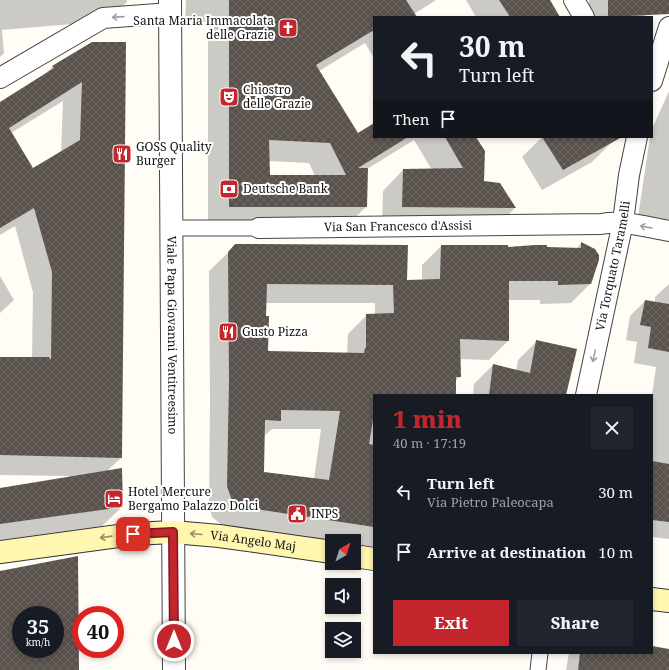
<!DOCTYPE html>
<html lang="en">
<head>
<meta charset="utf-8">
<style>
	:root { --surface:#171b24; --page:#20242c; --text:#f1f3f6; --muted:#9ea1a6; --accent:#c4262e }
	body { margin:0; font-family:"Noto Serif",serif; background:var(--page); color:var(--text); height:100vh; display:flex; flex-direction:column; font-size:15px; white-space:nowrap }
	* { box-sizing:border-box; margin:0 }
	p { font-size:13px; color:var(--muted) }
	.icon { flex:none; width:22px; height:22px; fill:none; stroke:currentColor; stroke-width:2; stroke-linecap:round; stroke-linejoin:round }
	.map { position:relative; flex:1; overflow:hidden }
	.drawer { position:absolute; left:373px; top:394px; width:280px; height:260px; display:flex; flex-direction:column; background:var(--surface); border-radius:0px; box-shadow:0 2px 6px #0003 }
	.drawer>* { flex:none }
	.guide { position:absolute; left:373px; top:16px; width:280px; height:122px; border-radius:0px; box-shadow:0 2px 6px #0003; background:#171b24; color:var(--text); overflow:hidden }
	.needle { width:26px; rotate:39deg }
	.fabs { position:absolute; left:325px; top:534px; display:grid; gap:8px }
	.fabs a { display:grid; place-items:center; width:36px; height:36px; border-radius:0px; background:var(--surface); box-shadow:0 2px 6px #0003; font-size:20px }
	.speed { position:absolute; left:12px; top:606px; display:flex; gap:8px; font-size:20px; font-weight:700; text-align:center }
	.speed>* { display:grid; place-content:center; width:52px; height:52px; border-radius:50%; background:var(--surface); box-shadow:0 2px 6px #0003; line-height:1 }
	.speed small { font-size:10px; font-weight:400 }
	.speed .limit { border:6px solid #d22; background:#fff; color:#111 }
	.pin { position:absolute; display:grid; place-items:center; width:34px; height:34px; color:#fff; margin:-17px; border-radius:8px; box-shadow:0 2px 6px #0006 }
	.me { position:absolute; width:44px; margin:-22px; rotate:0deg; stroke-linejoin:round; filter:drop-shadow(0 0 3px #0008) }
	.turn { display:flex; align-items:center; gap:14px; height:84px; padding:0 20px; font-size:18px }
	.turn .icon { width:52px; height:52px; stroke-width:2.5 }
	.turn b { display:block; font-size:28px; line-height:34px }
	.then { display:flex; align-items:center; height:38px; padding:0 20px; background:#0003; gap:8px; font-size:15px }
	.round { display:grid; place-items:center; flex:none; width:42px; height:42px; border-radius:0px; background:var(--page) }
	.headline { display:flex; align-items:center; justify-content:space-between; height:68px; padding:0 20px }
	h1 { font-size:24px; font-weight:800; line-height:30px; color:var(--accent) }
	.cta { display:flex; gap:8px; margin-top:auto; padding:8px 20px }
	.cta a { flex:1; height:46px; border-radius:0px; background:var(--accent); color:#fff; font-size:16px; font-weight:800; line-height:46px; text-align:center }
	.cta a+a { background:var(--page); color:var(--text) }
	ul { padding:0; list-style:none }
	li { display:flex; align-items:center; gap:12px; height:60px; padding:0 20px }
	li div { flex:1 }
	li b { display:block; font-size:15px }
	li em { font-style:normal }
	.map>svg:first-child { display:block }
</style>
</head>
<body>
<div class="map">
<svg width="669" height="670" viewBox="0 0 669 670">
	<defs>
		<pattern id="building-cross-hatch" width="8" height="8" patternUnits="userSpaceOnUse"><rect width="8" height="8" fill="#5a524d"/><path d="M0 0l8 8M0 8l8-8" fill="none" stroke="#6d6662"/></pattern>
	</defs>
	<rect width="100%" height="100%" fill="#fffdf5"/>
	<path fill="#0003" fill-rule="evenodd" d="M 0,0 L 127,0 L 127,2 L 108,21 L 2,30 L 4,53 L 0,57 Z
		M 186,0 L 436,0 L 414,14 L 416,17 L 374,17 L 374,58 L 365,43 L 319,71 L 357,135 L 374,125 L 374,137 L 475,137 L 483,182 L 500,184 L 515,208 L 494,229 L 382,227 L 383,191 L 403,170 L 432,170 L 414,140 L 367,169 L 366,207 L 345,227 L 208,227 L 208,22 L 185,22 ZM 268,161 L 309,163 L 315,176 L 269,176 Z
		M 466,0 L 549,0 L 560,17 L 476,17 Z
		M 589,0 L 645,0 L 645,15 L 643,17 L 589,17 Z
		M 92,43 L 121,458 L 107,471 L 122,507 L 102,526 L 0,540 L 0,489 L 69,478 L 69,476 L 0,475 L 0,358 L 32,358 L 33,292 L 15,226 L 0,235 L 0,103 L 42,77 L 53,66 ZM 63,101 L 61,153 L 32,170 L 11,133 Z
		M 669,91 L 669,222 L 638,217 L 650,137 L 652,137 L 652,129 Z
		M 542,137 L 614,137 L 613,141 L 592,162 L 542,190 L 522,157 Z
		M 581,243 L 590,284 L 571,303 L 540,304 L 540,300 L 508,300 L 508,341 L 489,360 L 459,359 L 460,376 L 455,381 L 455,395 L 374,395 L 374,549 L 354,546 L 354,541 L 332,541 L 223,526 L 212,517 L 209,505 L 210,400 L 209,271 L 236,245 L 406,281 L 422,280 L 422,265 L 441,246 L 576,249 ZM 265,303 L 375,303 L 375,314 L 367,315 L 348,334 L 347,354 L 267,352 ZM 272,429 L 321,429 L 314,479 L 263,473 L 264,436 Z
		M 0,276 L 14,300 L 0,313 Z
		M 669,284 L 669,539 L 652,537 L 652,442 L 653,433 L 652,433 L 652,395 L 656,367 L 634,363 L 637,342 L 626,340 L 630,316 L 645,301 L 655,303 L 655,297 Z
		M 537,341 L 565,395 L 473,395 L 474,384 L 493,365 L 516,371 L 518,360 Z
		M 652,647 L 669,650 L 669,670 L 566,670 L 569,653 L 652,653 Z"/>
	<path fill="url(#building-cross-hatch)" fill-rule="evenodd" d="M 229,0 L 406,0 L 417,17 L 374,17 L 374,30 L 316,65 L 358,133 L 374,123 L 374,137 L 408,137 L 358,168 L 368,168 L 367,207 L 229,207 ZM 269,140 L 330,143 L 346,175 L 270,175 Z
		M 499,0 L 550,0 L 560,17 L 510,17 Z
		M 608,0 L 669,0 L 669,14 L 608,17 Z
		M 92,42 L 126,42 L 122,458 L 0,455 L 0,357 L 49,357 L 51,360 L 52,272 L 34,208 L 0,228 L 0,102 L 54,68 L 52,66 ZM 82,82 L 80,140 L 33,168 L 9,128 Z
		M 445,137 L 476,137 L 485,151 L 484,181 L 500,183 L 516,208 L 402,207 L 403,169 L 463,168 Z
		M 542,137 L 622,137 L 563,170 Z
		M 581,242 L 595,249 L 599,255 L 599,260 L 591,284 L 558,285 L 558,281 L 509,281 L 509,341 L 460,339 L 461,377 L 456,377 L 456,395 L 374,395 L 374,414 L 369,444 L 374,445 L 374,527 L 242,507 L 231,498 L 227,486 L 229,381 L 228,252 L 235,244 L 408,245 L 407,280 L 440,279 L 441,245 L 508,245 L 508,247 L 535,245 L 547,245 L 547,247 L 581,248 ZM 267,284 L 393,285 L 394,313 L 366,314 L 366,348 L 365,348 L 364,353 L 268,351 L 269,316 L 266,316 ZM 281,410 L 340,411 L 329,480 L 264,472 L 265,420 L 281,421 Z
		M 645,300 L 669,304 L 669,352 L 648,348 L 651,327 L 640,325 Z
		M 536,340 L 577,349 L 566,395 L 489,395 L 493,364 L 530,373 Z
		M 652,461 L 669,464 L 669,522 L 652,520 Z
		M 122,468 L 123,507 L 0,524 L 0,488 Z
		M 78,556 L 79,670 L 0,670 L 0,571 ZM 21,615 L 55,615 L 55,649 L 21,649 Z
		M 652,646 L 669,649 L 669,670 L 578,670 L 580,653 L 652,653 Z"/>
	<g fill="none" stroke-linecap="round" stroke-linejoin="round">
		<defs>
			<path id="pedestrian" d="M 172,228 L 259,228
				M 538,670 L 540,653"/>
			<g id="minor">
				<path d="M 574,0 L 584,17"/>
				<path d="M 0,78 L 103,18 L 171,13"/>
				<path d="M 652,81 L 669,27"/>
				<path id="s1" d="M 259,228 L 601,224 C 624,220 646,227 669,231"/>
				<path id="s2" d="M 586,395 L 623,222 L 629,175 L 637,137"/>
			</g>
			<g id="tertiary">
				<path id="s3" d="M 170,0 L 174,670"/>
			</g>
			<g id="secondary">
				<path id="s4" d="M 0,552 L 133,534 L 173,532 L 219,536 L 332,552"/>
				<path d="M 354,556 L 374,559"/>
				<path d="M 652,599 L 669,601"/>
			</g>
		</defs>
		<use href="#pedestrian" stroke="#444" stroke-width="17"/>
		<use href="#minor" stroke="#444" stroke-width="22"/>
		<use href="#tertiary" stroke="#444" stroke-width="24"/>
		<use href="#secondary" stroke="#333" stroke-width="24"/>
		<use href="#pedestrian" stroke="#fff" stroke-width="15"/>
		<use href="#minor" stroke="#fff" stroke-width="20"/>
		<use href="#tertiary" stroke="#fff" stroke-width="22"/>
		<use href="#secondary" stroke="#fff6b0" stroke-width="22"/>
	</g>
	<defs><path id="oneway-shaft" d="M-6 0H5M1.5-3L5.5 0L1.5 3" fill="none" stroke-width="1.6" stroke-linecap="round" stroke-linejoin="round"/></defs>
	<g stroke="#a0a0a0">
		<use href="#oneway-shaft" transform="translate(118 17) rotate(176)"/>
		<use href="#oneway-shaft" transform="translate(646 227) rotate(-170)"/>
		<use href="#oneway-shaft" transform="translate(594 356) rotate(102)"/>
	</g>
	<g stroke="#948f68">
		<use href="#oneway-shaft" transform="translate(196 534) rotate(-175)"/>
		<use href="#oneway-shaft" transform="translate(106 537) rotate(172)"/>
	</g>
	<g fill="none" stroke-linecap="round" stroke-linejoin="round">
		<defs>
			<path id="route" d="M 133,534 L 173,532 L 174,641"/>
		</defs>
		<use href="#route" stroke="#7f191e" stroke-width="10"/>
		<use href="#route" stroke="#c4262e" stroke-width="7"/>
	</g>
	<defs>
		<symbol id="church-square" viewBox="-11 -11 22 22"><rect x="-9" y="-9" width="18" height="18" rx="4" fill="#c4262e" stroke="#fff"/><path d="M-1.2-6h2.4v3.5h3.3v2.4h-3.3V6h-2.4V-.1h-3.3v-2.4h3.3Z" fill="#fff"/></symbol>
		<symbol id="theatre-square" viewBox="-11 -11 22 22"><rect x="-9" y="-9" width="18" height="18" rx="4" fill="#c4262e" stroke="#fff"/><path d="M-5-5.5Q0-4 5-5.5V0Q5 5 0 6Q-5 5-5 0ZM-3.3-2.5H-1v1.5H-3.3ZM1-2.5H3.3v1.5H1ZM-2.8 1Q0 5.5 2.8 1Z" fill="#fff"/></symbol>
		<symbol id="restaurant-square" viewBox="-11 -11 22 22"><rect x="-9" y="-9" width="18" height="18" rx="4" fill="#c4262e" stroke="#fff"/><path d="M-5-6h1v4h1v-4h1v4h1v-4h1v5L-1.5 .5V6h-2V.5L-5-1ZM5-6V6H3V1.5H1.5Q1.5-4 5-6Z" fill="#fff"/></symbol>
		<symbol id="bank-square" viewBox="-11 -11 22 22"><rect x="-9" y="-9" width="18" height="18" rx="4" fill="#c4262e" stroke="#fff"/><path d="M-6-4H6V4H-6ZM0-2.3a2.3 2.3 0 1 0 0 4.6a2.3 2.3 0 1 0 0-4.6Z" fill="#fff"/></symbol>
		<symbol id="hotel-square" viewBox="-11 -11 22 22"><rect x="-9" y="-9" width="18" height="18" rx="4" fill="#c4262e" stroke="#fff"/><path d="M-6-4.5h1.5V1H6V5H4.5V3h-9V5H-6ZM-4 0a1.8 1.8 0 1 1 3.6 0ZM.5 0V-2.5h3Q6-2.5 6 0Z" fill="#fff"/></symbol>
		<symbol id="civic-square" viewBox="-11 -11 22 22"><rect x="-9" y="-9" width="18" height="18" rx="4" fill="#c4262e" stroke="#fff"/><path d="M-.6-6.5H3V-4.5H.6V-3L4-1V1h2V6H-6V1h2V-1L-.6-3ZM-1.2 2.5V6h2.4V2.5Z" fill="#fff"/></symbol>
	</defs>
	<g fill-rule="evenodd">
		<use href="#church-square" x="277" y="17" width="22" height="22"/>
		<use href="#theatre-square" x="218" y="86" width="22" height="22"/>
		<use href="#restaurant-square" x="111" y="143" width="22" height="22"/>
		<use href="#bank-square" x="218" y="178" width="22" height="22"/>
		<use href="#restaurant-square" x="217" y="321" width="22" height="22"/>
		<use href="#hotel-square" x="103" y="488" width="22" height="22"/>
		<use href="#civic-square" x="286" y="503" width="22" height="22"/>
	</g>
	<g text-anchor="middle" stroke-width="4" stroke-linejoin="round" paint-order="stroke">
		<g font-size="12" fill="#111" stroke="#fff" text-anchor="start">
			<text x="274" y="25" text-anchor="end">Santa Maria Immacolata<tspan x="274" dy="14">delle Grazie</tspan></text>
			<text x="243" y="94">Chiostro<tspan x="243" dy="14">delle Grazie</tspan></text>
			<text x="136" y="151">GOSS Quality<tspan x="136" dy="14">Burger</tspan></text>
			<text x="243" y="193">Deutsche Bank</text>
			<text x="242" y="336">Gusto Pizza</text>
			<text x="128" y="496">Hotel Mercure<tspan x="128" dy="14">Bergamo Palazzo Dolci</tspan></text>
			<text x="311" y="518">INPS</text>
		</g>
		<g font-size="12" fill="#111" stroke="#fff">
			<text dy="4" stroke="none"><textPath href="#s1" startOffset="139">Via San Francesco d'Assisi</textPath></text>
			<text dy="4" stroke="none"><textPath href="#s2" startOffset="132">Via Torquato Taramelli</textPath></text>
			<text dy="4" stroke="none"><textPath href="#s3" startOffset="335">Viale Papa Giovanni Ventitreesimo</textPath></text>
			<text dy="4" stroke="none"><textPath href="#s4" startOffset="255">Via Angelo Maj</textPath></text>
		</g>
	</g>
</svg>
<div class="fabs">
<a><svg class="needle" viewBox="-14 -14 28 28"><path d="M0-13l5 13h-10z" fill="#e53935"/><path d="M0 13l5-13h-10z" fill="#9ea1a6"/></svg></a>
<a><svg class="icon" aria-label="sound" viewBox="0 0 24 24"><path d="M4 9h4l5-4v14l-5-4H4zM17 9q2 3 0 6"/></svg></a>
<a><svg class="icon" aria-label="layers" viewBox="0 0 24 24"><path d="M12 4l9 5-9 5-9-5zM3 14l9 5 9-5"/></svg></a>
</div>
<div class="speed"><div>35<small>km/h</small></div><div class="limit">40</div></div>
<div class="pin" style="left:133px;top:534px;background:#d93025"><svg class="icon" aria-label="arrive" viewBox="0 0 24 24"><path d="M6 21V4h12l-3 4 3 4H6"/></svg></div>
<svg class="me" style="left:174px;top:641px" viewBox="-20 -20 40 40"><circle r="17" fill="#c4262e" stroke="#fff" stroke-width="3"/><path d="M0-11L8 9 0 5-8 9z" fill="#fff"/></svg>
<div class="guide">
<div class="turn"><svg class="icon" aria-label="left" viewBox="0 0 24 24"><path d="M17 20v-9H6M10 6l-5 5 5 5"/></svg><div><b>30 m</b>Turn left</div></div>
<div class="then">Then<svg class="icon" aria-label="arrive" viewBox="0 0 24 24"><path d="M6 21V4h12l-3 4 3 4H6"/></svg></div>
</div>
<section class="drawer">
<div class="headline"><div><h1>1 min</h1><p>40 m · 17:19</p></div><a class="round"><svg class="icon" aria-label="close" viewBox="0 0 24 24"><path d="M6 6l12 12M18 6L6 18"/></svg></a></div>
<ul>
<li><svg class="icon" aria-label="left" viewBox="0 0 24 24"><path d="M17 20v-9H6M10 6l-5 5 5 5"/></svg><div><b>Turn left</b><p>Via Pietro Paleocapa</p></div><em>30 m</em></li>
<li><svg class="icon" aria-label="arrive" viewBox="0 0 24 24"><path d="M6 21V4h12l-3 4 3 4H6"/></svg><div><b>Arrive at destination</b></div><em>10 m</em></li>
</ul>
<div class="cta"><a>Exit</a><a>Share</a></div>
</section>
</div>
</body>
</html>
